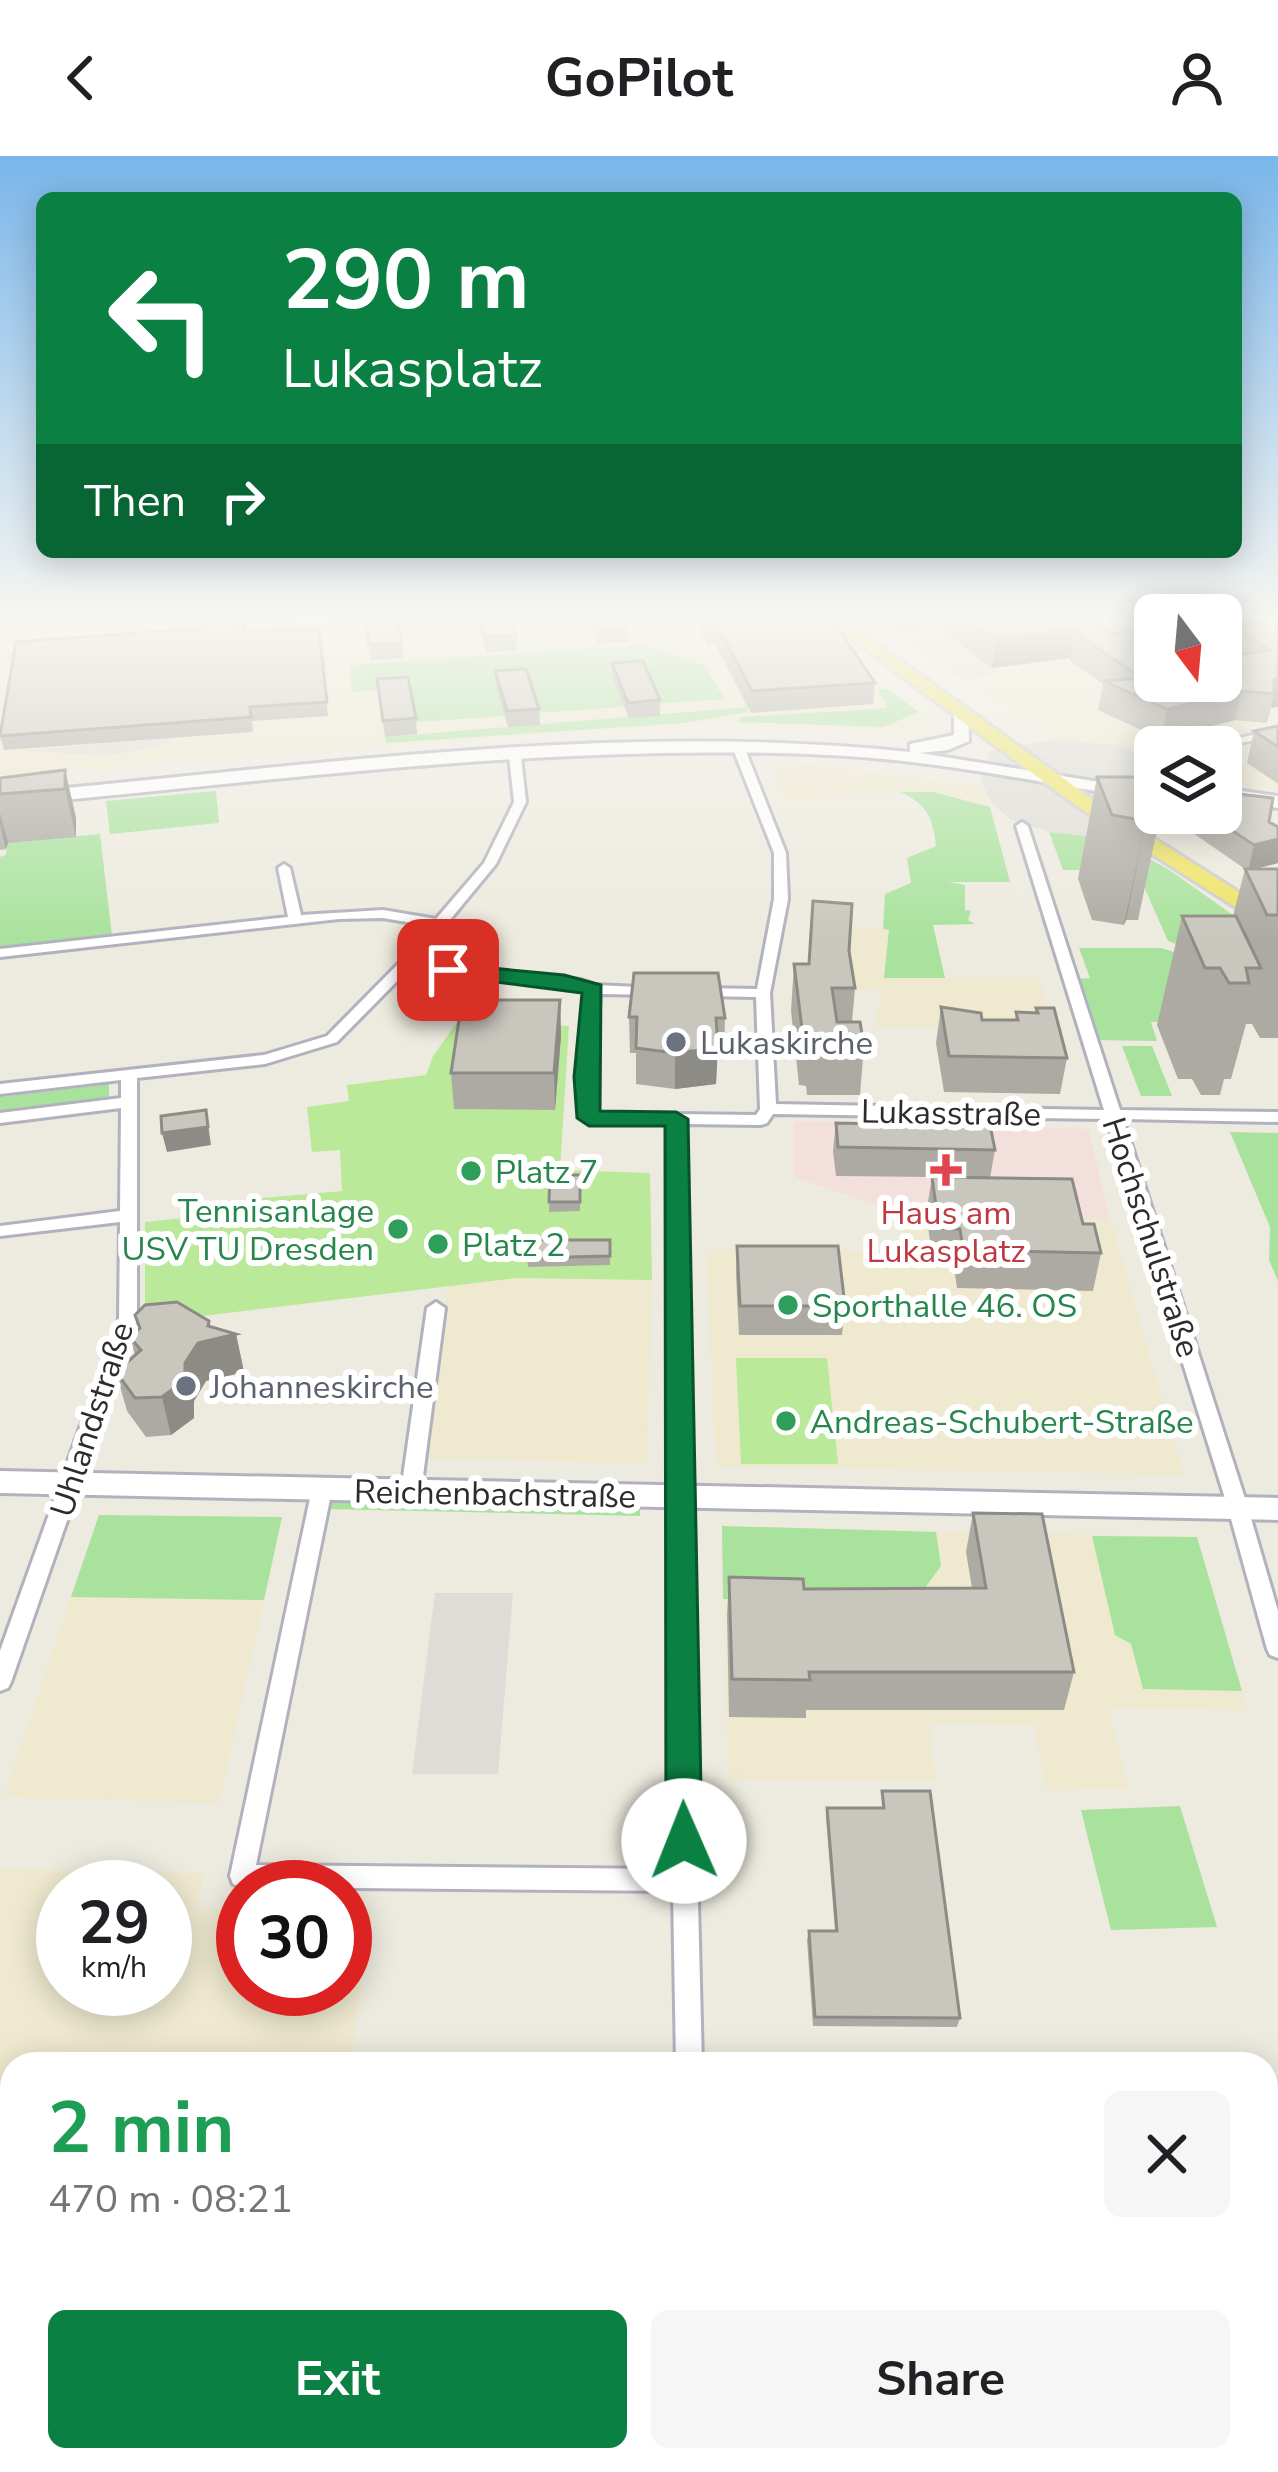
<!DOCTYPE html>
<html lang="en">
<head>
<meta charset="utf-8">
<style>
	:root { --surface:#fff; --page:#f6f6f6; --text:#202124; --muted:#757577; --accent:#0b8043 }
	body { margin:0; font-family:"Nunito Sans",sans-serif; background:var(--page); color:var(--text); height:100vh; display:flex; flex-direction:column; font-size:45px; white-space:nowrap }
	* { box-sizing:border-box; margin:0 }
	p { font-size:39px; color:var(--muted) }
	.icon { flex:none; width:66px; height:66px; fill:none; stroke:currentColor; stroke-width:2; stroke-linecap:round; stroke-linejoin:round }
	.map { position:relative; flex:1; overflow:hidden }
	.drawer { position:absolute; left:0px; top:1896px; width:1278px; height:420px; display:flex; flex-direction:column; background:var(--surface); border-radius:36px 36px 0 0; box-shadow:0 6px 30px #0003 }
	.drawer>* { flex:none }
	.guide { position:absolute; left:36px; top:36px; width:1206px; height:366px; border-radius:18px; box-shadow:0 6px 30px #0003; background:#0b8043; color:#fff; overflow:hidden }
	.needle { width:78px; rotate:164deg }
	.fabs { position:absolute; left:1134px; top:438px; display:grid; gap:24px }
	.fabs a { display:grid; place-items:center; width:108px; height:108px; border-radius:18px; background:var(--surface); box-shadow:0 6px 30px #0003; font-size:60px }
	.speed { position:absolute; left:36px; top:1704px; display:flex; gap:24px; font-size:60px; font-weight:700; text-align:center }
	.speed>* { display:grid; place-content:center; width:156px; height:156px; border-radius:50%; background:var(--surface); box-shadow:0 6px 30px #0003; line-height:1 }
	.speed small { font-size:30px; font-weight:400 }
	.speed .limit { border:18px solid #d22; background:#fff; color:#111 }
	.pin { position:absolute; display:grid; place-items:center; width:102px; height:102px; color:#fff; margin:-51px; border-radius:24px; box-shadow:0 6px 18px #0006 }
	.me { position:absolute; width:132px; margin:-66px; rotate:359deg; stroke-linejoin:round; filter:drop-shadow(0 0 9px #0008) }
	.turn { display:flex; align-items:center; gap:42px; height:252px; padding:0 48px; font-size:54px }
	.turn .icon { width:156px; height:156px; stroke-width:2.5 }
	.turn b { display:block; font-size:84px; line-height:102px }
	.then { display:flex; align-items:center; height:114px; padding:0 48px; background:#0003; gap:24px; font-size:45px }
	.round { display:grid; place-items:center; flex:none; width:126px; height:126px; border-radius:18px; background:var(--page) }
	.summary { display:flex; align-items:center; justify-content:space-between; height:204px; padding:0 48px }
	h1 { font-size:72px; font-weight:700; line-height:90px; color:#1e9e55 }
	.cta { display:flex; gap:24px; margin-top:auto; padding:24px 48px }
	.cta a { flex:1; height:138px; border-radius:18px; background:var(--accent); color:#fff; font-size:48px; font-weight:700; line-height:138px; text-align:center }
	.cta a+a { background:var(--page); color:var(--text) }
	header { display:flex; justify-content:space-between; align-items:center; height:156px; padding:0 48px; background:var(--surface); font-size:54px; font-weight:700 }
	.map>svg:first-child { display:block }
</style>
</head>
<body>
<header><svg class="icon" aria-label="back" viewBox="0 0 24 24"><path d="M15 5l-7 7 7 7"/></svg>GoPilot<svg class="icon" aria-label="person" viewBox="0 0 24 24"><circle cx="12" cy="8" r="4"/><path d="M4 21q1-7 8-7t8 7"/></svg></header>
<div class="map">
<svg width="1278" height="2316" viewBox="0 0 1278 2316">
	<rect width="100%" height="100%" fill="#edeadf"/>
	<path fill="#eee9cf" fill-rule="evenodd" d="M 463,459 L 808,459 L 860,493 L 885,531 L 933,566 L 932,570 L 909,575 L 691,567 L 0,619 L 0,495 Z
		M 863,459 L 1278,459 L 1278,634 L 1221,625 L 1221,591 L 1155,591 L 1155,600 L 1113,589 L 1058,583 ZM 1155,459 L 1221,459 L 1221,525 L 1155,525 Z
		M 771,607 L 813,608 L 983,631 L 990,651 L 933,636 L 785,644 Z
		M 833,771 L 889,773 L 884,822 L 1039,822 L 1054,872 L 875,872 L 882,834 L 827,832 Z
		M 901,1058 L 1110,1062 L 1184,1319 L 716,1310 L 706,1094 L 906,1096 Z
		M 517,1122 L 652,1124 L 647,1307 L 423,1302 L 448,1130 Z
		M 722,1370 L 1197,1381 L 1248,1554 L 1109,1552 L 1128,1633 L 1047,1634 L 1033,1569 L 929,1567 L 935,1625 L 728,1624 Z
		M 71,1441 L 264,1444 L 219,1647 L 4,1641 Z
		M 0,1713 L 204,1717 L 197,1753 L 243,1754 L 243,1833 L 345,1833 L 345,1755 L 372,1755 L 350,1908 L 12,1908 L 12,1942 L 0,1941 ZM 63,1731 L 165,1731 L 165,1833 L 63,1833 Z
		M 0,2023 L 12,2024 L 12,2304 L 1266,2304 L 1266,2061 L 1278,2062 L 1278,2316 L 0,2316 Z"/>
	<path fill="#f3e0dd" d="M 794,965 L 1088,973 L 1110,1062 L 901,1058 L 794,1021 Z"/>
	<path fill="#a9e29d" d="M 642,489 L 705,509 L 724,543 L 655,548 L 613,523 L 624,551 L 536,557 L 497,531 L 505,560 L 415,566 L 377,534 L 352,536 L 350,509 Z
		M 877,533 L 887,533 L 919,556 L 883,571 L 737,566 L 741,561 L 888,552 Z
		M 748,551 L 747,556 L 685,567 L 386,587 L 385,581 Z
		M 216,635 L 219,667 L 110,678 L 106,645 Z
		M 901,636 L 933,636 L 990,651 L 1010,726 L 948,726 L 965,729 L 965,754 L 971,755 L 968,764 L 975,768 L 933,769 L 945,822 L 884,822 L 889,774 L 883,773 L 885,738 L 911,727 L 907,702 L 936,690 C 933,661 927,649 901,636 Z
		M 1049,676 L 1114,683 L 1171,715 L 1278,791 L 1188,792 L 1168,785 L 1134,708 L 1115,714 L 1063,714 Z
		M 100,678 L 112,780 L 0,793 L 0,701 L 6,699 L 7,687 Z
		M 1079,792 L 1161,792 L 1177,797 L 1221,866 L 1151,866 L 1157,885 L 1095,884 L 1075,823 L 1090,822 Z
		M 1122,890 L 1152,890 L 1172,940 L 1141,940 Z
		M 109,928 L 109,944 L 0,957 L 0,941 Z
		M 1230,976 L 1278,977 L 1278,1125 L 1269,1104 L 1270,1071 Z
		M 327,1346 L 640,1353 L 640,1360 L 326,1353 Z
		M 99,1359 L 282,1361 L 264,1444 L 71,1441 Z
		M 722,1370 L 936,1376 L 941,1410 L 922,1436 L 898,1445 L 723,1443 Z
		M 1092,1380 L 1197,1381 L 1242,1535 L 1143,1533 L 1131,1488 L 1115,1479 Z
		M 1180,1650 L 1217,1771 L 1111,1774 L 1081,1654 Z
		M 1266,2062 L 1278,2062 L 1278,2316 L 1181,2316 L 1179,2304 L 1266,2304 Z"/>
	<path fill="#bae999" d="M 458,865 L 569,870 L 560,1014 L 650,1017 L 652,1124 L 517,1122 L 145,1167 L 145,1066 L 249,1055 L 250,1043 L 342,1035 L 340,994 L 312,996 L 307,951 L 349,945 L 347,929 L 426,919 L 433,900 Z
		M 736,1202 L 827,1202 L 838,1308 L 741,1308 Z"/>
	<path fill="#dddcd6" d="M 942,465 L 942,474 L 999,517 L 960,523 L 900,479 L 905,474 Z
		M 179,579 L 164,589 L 108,600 L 25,595 Z
		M 1058,583 L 1113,589 L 1155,600 L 1155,657 L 1193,657 L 1173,672 L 1114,683 L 1049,676 L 1012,664 L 993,649 L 981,626 L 990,594 Z
		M 435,1437 L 513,1437 L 498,1618 L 412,1618 Z"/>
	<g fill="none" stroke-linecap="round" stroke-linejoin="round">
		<defs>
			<path id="street" d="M 369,459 L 412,459 L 407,462 L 232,474 L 227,471 L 232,468 Z
				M 1278,574 L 1278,580 L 1218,591 L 1198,590 Z
				M 739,590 L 745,593 L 786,697 L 788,743 L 770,837 L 776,948 L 1104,954 L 1016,670 L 1022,666 L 1028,670 L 1120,954 L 1278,956 L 1278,966 L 1123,963 L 1248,1352 L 1278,1455 L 1278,1502 L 1270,1499 L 1267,1493 L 1228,1352 L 1107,963 L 773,958 L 767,967 L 761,969 L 684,968 L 688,1340 L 702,1908 L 676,1908 L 673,1735 L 242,1731 L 233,1728 L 230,1720 L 312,1333 L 315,1328 L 329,1328 L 332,1333 L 256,1709 L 673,1713 L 668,1340 L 668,968 L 589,967 L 581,962 L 577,921 L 586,835 L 409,813 L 337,886 L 265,908 L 137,922 L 137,1163 L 11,1526 L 8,1532 L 0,1535 L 0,1495 L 119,1163 L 120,1066 L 0,1080 L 0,1070 L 120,1055 L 121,952 L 0,967 L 0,957 L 121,942 L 121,924 L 0,938 L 0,928 L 264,899 L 327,880 L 401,805 L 430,770 L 383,762 L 339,763 L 0,801 L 0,793 L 288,761 L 278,712 L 284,708 L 290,712 L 301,759 L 383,754 L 436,763 L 484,707 L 514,646 L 509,600 L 515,596 L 521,600 L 526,646 L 496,708 L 416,805 L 581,824 L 595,829 L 661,832 L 663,835 L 656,839 L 600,838 L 593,921 L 596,957 L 756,959 L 760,953 L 756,841 L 702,840 L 695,836 L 702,832 L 757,833 L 774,743 L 774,697 L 733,593 Z
				M 436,1146 L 445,1152 L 421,1335 L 418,1340 L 404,1340 L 401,1335 L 427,1152 Z
				M 0,1969 L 12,1969 L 12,1997 L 0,1997 Z
				M 1266,2007 L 1278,2007 L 1278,2035 L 1266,2035 Z
				M 678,2304 L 708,2304 L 708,2316 L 678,2316 Z"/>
			<path id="secondary" d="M 954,551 L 968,555 L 969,585 L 948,594 L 920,597 L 1155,635 L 1155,645 C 1047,628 939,604 829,599 C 552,586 275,625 0,650 L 0,638 C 301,612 608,564 910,596 L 910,588 L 954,579 Z
				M 1221,632 L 1278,640 L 1278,652 L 1221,642 Z
				M 0,1315 L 1278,1342 L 1278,1364 L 0,1337 Z"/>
			<path id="primary" d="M 819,459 L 837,459 L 1092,643 L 1278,761 L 1278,778 L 1078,651 Z"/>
		</defs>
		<use href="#street" stroke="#b2b2bf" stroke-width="6"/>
		<use href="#secondary" stroke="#b2b2bf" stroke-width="6"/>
		<use href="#primary" stroke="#ccc" stroke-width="6"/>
		<use href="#street" fill="#fff" fill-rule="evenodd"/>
		<use href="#secondary" fill="#fff" fill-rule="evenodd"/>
		<use href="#primary" fill="#eee563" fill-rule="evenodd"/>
	</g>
	<path fill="#adaaa3" d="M 201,459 L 232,459 L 232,463 L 230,466 L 244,477 L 319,473 L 328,560 L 252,565 L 253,576 L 4,594 L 0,580 L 204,472 Z
		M 364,459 L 402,487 L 403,502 L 371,504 Z
		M 475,459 L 510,459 L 516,479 L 517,494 L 486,496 Z
		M 586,459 L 622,459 L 628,471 L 628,486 L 598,488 Z
		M 692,459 L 807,459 L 875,527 L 873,548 L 751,557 L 715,488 L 707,489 Z
		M 877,459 L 1073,459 L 1155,525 L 1229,499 L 1227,498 L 1234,470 L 1278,463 L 1278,551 L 1271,552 L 1267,567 L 1235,564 L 1161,583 L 1098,554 L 1103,528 L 1070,505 L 1070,502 L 992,512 L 935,469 L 898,475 Z
		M 612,507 L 660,544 L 660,560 L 629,562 L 612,522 Z
		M 495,515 L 539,553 L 540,569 L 508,571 L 496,530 Z
		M 377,523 L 416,562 L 417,578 L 385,581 Z
		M 1278,570 L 1278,627 L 1277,627 L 1247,607 L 1254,575 Z
		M 65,614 L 76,662 L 76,681 L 8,687 L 6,693 L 0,694 L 0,622 Z
		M 1097,621 L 1160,660 L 1138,764 L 1126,764 L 1124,769 L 1092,764 L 1078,723 Z
		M 1194,657 L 1221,657 L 1269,666 L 1278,671 L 1278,707 L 1255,713 L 1278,713 L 1278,882 L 1260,882 L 1252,868 L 1246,868 L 1231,923 L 1224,923 L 1220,939 L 1201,939 L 1192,923 L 1178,923 L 1157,869 L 1182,760 L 1233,760 L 1245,713 L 1190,675 Z
		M 849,795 L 855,832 L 852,866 L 864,890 L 860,939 L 807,939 L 806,930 L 799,929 L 791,855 L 794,808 L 809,808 Z
		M 560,844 L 561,880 L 555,954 L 454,953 L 451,917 Z
		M 941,851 L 982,864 L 1015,864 L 1016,856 L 1035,857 L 1036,852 L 1067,902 L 1060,938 L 944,936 L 936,887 Z
		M 629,861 L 725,862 L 724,898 L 717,898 L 716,928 L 675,933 L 636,928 L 636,897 L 630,897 Z
		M 880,959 L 901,968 L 995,994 L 990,1022 L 1083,1068 L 1101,1097 L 1093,1135 L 957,1132 L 954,1111 L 934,1110 L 926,1058 L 932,1021 L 836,1020 L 833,995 L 836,967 L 879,968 Z
		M 550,1019 L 580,1019 L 580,1055 L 549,1056 Z
		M 610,1084 L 610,1109 L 528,1111 L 527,1102 Z
		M 737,1090 L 845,1150 L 842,1179 L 739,1179 L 736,1119 Z
		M 135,1159 L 209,1165 L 210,1171 L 236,1178 L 244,1216 L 206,1225 L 194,1245 L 194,1262 L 171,1279 L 146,1281 L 127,1255 L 116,1216 L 135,1199 L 130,1181 L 139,1173 Z
		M 973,1357 L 1074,1516 L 1064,1554 L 806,1554 L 806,1562 L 729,1561 L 727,1459 L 729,1421 L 804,1433 L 972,1432 L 966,1396 Z
		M 882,1635 L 960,1862 L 957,1871 L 813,1870 L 807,1784 L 809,1775 L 835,1775 L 826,1661 L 827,1652 L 882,1652 Z
		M 0,2049 L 12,2050 L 12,2298 L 0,2282 Z
		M 194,2304 L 319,2304 L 319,2308 Z
		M 1060,2304 L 1202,2304 L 1205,2316 L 1062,2316 Z"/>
	<path fill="#8d8b85" d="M 0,459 L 91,459 L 91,461 L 1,469 Z
		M 899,459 L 936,459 L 935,469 L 898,475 Z
		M 1077,473 L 1075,477 L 1070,502 L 992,512 L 996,483 Z
		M 1278,523 L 1278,551 L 1271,552 L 1274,538 L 1274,524 Z
		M 1242,535 L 1235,564 L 1161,583 L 1167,553 Z
		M 65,614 L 76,662 L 76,681 L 65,633 Z
		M 0,657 L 8,687 L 6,693 L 0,668 Z
		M 1147,660 L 1126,764 L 1124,769 Z
		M 1278,683 L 1278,707 L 1248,715 L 1254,689 Z
		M 560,844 L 561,880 L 555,954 L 554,917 Z
		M 718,892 L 716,928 L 675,933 L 675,897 Z
		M 206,954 L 211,989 L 167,996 L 162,977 Z
		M 209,1165 L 213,1183 L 236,1178 L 244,1216 L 206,1225 L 194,1245 L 194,1262 L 171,1279 L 162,1241 L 185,1207 Z"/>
	<path fill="#c9c6be" stroke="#8d8b85" stroke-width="3" d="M 202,459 L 221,459 L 236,470 L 244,469 L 244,477 L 319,473 L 327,546 L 250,551 L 251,561 L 0,580 L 16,486 L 205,472 Z
		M 365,459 L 396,459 L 402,487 L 369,489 Z
		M 478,459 L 510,459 L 516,479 L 485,481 Z
		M 591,459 L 622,459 L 628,471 L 598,473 Z
		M 702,459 L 807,459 L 811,464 L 826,462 L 836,469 L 875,527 L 752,535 L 716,468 L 707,468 Z
		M 961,459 L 1073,459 L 1083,465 L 1087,460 L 1115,478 L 1148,472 L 1155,477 L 1155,525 L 1221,525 L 1221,501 L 1270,494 L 1234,470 L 1278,463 L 1278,523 L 1274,524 L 1274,538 L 1242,535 L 1167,553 L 1104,525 L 1142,522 L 1075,477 L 1077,473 L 996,483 Z
		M 643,505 L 660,544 L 628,547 L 612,507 Z
		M 526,513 L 539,553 L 507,555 L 495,515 Z
		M 408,521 L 416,562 L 383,565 L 377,523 Z
		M 1278,570 L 1278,591 L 1254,575 Z
		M 65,614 L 65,633 L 0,638 L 0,622 Z
		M 1097,621 L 1143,621 L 1155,648 L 1155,657 L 1159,657 L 1160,660 L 1147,660 L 1146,665 L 1112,659 Z
		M 1221,636 L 1273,642 L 1269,666 L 1278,671 L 1278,683 L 1254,689 L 1206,657 L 1221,657 Z
		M 1245,713 L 1278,713 L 1278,759 L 1267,759 Z
		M 813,745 L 852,748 L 849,795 L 855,832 L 832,832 L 837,866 L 860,866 L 864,890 L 811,890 L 810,881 L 803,881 L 794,808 L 809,808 Z
		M 1182,760 L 1236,760 L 1261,812 L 1246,812 L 1249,827 L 1229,827 L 1220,812 L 1205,812 Z
		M 634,817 L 718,817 L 725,862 L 716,862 L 718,892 L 675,897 L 636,892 L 637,861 L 629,861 Z
		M 462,844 L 560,844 L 554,917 L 451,917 Z
		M 941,851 L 981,857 L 982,864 L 1018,864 L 1016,856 L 1038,857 L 1036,852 L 1054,852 L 1067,902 L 949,900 Z
		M 206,954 L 208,971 L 162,977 L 161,960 Z
		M 880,959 L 899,959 L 901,968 L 990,969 L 995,994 L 838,991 L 836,967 L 881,968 Z
		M 550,1019 L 580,1019 L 580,1046 L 549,1046 Z
		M 932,1021 L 1072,1023 L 1083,1068 L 1094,1068 L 1101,1097 L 963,1094 L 960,1073 L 939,1072 Z
		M 528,1084 L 610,1084 L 610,1100 L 527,1102 Z
		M 737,1090 L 838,1090 L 845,1150 L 740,1150 Z
		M 177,1146 L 209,1165 L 208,1170 L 236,1178 L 198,1187 L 185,1207 L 185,1224 L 162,1241 L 135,1242 L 116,1216 L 141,1194 L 130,1181 L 140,1172 L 135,1159 L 145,1149 Z
		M 973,1357 L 1042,1358 L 1074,1516 L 809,1516 L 810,1524 L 732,1523 L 729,1421 L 803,1423 L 804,1433 L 986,1432 Z
		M 882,1635 L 930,1635 L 960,1862 L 815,1861 L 809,1775 L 837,1775 L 827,1652 L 884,1652 Z
		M 0,2049 L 12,2050 L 12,2277 L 0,2277 Z
		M 537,2304 L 602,2304 L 602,2316 L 536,2316 Z
		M 750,2304 L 888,2304 L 889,2316 L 751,2316 Z
		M 1079,2304 L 1202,2304 L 1205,2316 L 1080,2316 Z"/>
	<linearGradient id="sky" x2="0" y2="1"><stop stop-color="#7ab6ea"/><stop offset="0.59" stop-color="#f7f6f1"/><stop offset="1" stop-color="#f7f6f1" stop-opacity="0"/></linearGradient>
	<rect width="1278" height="783" fill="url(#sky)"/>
	<path fill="#0b8043" stroke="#07532c" stroke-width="3" d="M 448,808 L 564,819 L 601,829 L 600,955 L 676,956 L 688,963 L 702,1685 L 697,1696 L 684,1701 L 671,1696 L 666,1685 L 665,970 L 589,970 L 577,962 L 574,921 L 582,837 L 441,819 L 441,810 Z"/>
	<g fill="#6b7280" stroke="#fff" stroke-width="4.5">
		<circle cx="676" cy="886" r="12"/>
		<circle cx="186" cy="1230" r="12"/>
	</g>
	<path fill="#e0444e" stroke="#fff" stroke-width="4.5" d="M940 996h12v12h12v12h-12v12h-12v-12h-12v-12h12z"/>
	<g fill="#2e9e5b" stroke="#fff" stroke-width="4.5">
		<circle cx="471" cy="1015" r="12"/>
		<circle cx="398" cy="1073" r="12"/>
		<circle cx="438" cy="1088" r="12"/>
		<circle cx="788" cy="1149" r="12"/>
		<circle cx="786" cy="1265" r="12"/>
	</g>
	<g text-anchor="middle" stroke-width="12" stroke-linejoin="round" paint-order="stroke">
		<g font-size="33" fill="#5b616d" stroke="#fff" text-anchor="start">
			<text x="700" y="898">Lukaskirche</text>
			<text x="210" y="1242">Johanneskirche</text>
		</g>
		<g font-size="33" fill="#2c2c2c" stroke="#fff">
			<text transform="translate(951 956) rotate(1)" y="12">Lukasstraße</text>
			<text transform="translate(1152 1081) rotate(72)" y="12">Hochschulstraße</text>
			<text transform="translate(91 1263) rotate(-72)" y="12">Uhlandstraße</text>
			<text transform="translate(495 1337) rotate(1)" y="12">Reichenbachstraße</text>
		</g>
		<g font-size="33" fill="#27864d" stroke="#fff" text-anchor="start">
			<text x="495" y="1027">Platz 7</text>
			<text x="374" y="1066" text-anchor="end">Tennisanlage<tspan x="374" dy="38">USV TU Dresden</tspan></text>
			<text x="462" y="1100">Platz 2</text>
			<text x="812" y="1161">Sporthalle 46. OS</text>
			<text x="810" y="1277">Andreas-Schubert-Straße</text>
		</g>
		<g font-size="33" fill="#be3a42" stroke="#fff">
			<text x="946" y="1068">Haus am<tspan x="946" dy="38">Lukasplatz</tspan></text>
		</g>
	</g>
</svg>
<div class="fabs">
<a><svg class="needle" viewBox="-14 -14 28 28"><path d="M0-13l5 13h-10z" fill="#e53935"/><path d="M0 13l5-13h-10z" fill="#757577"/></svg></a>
<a><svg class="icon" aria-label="layers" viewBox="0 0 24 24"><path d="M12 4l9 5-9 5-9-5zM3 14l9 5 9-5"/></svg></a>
</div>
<div class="speed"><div>29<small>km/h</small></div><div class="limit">30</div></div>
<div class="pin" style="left:448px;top:814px;background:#d93025"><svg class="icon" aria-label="arrive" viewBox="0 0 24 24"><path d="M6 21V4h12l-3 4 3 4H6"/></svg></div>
<svg class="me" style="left:684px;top:1685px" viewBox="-20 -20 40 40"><circle r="19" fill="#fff"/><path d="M0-13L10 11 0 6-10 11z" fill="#0b8043"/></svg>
<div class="guide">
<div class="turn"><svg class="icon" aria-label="left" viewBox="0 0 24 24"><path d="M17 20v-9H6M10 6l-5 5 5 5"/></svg><div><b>290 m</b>Lukasplatz</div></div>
<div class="then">Then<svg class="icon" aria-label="right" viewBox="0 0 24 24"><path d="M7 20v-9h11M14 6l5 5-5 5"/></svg></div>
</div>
<section class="drawer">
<div class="summary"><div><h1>2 min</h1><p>470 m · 08:21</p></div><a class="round"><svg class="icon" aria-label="close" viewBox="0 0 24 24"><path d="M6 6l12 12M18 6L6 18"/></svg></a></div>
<div class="cta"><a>Exit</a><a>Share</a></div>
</section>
</div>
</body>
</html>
